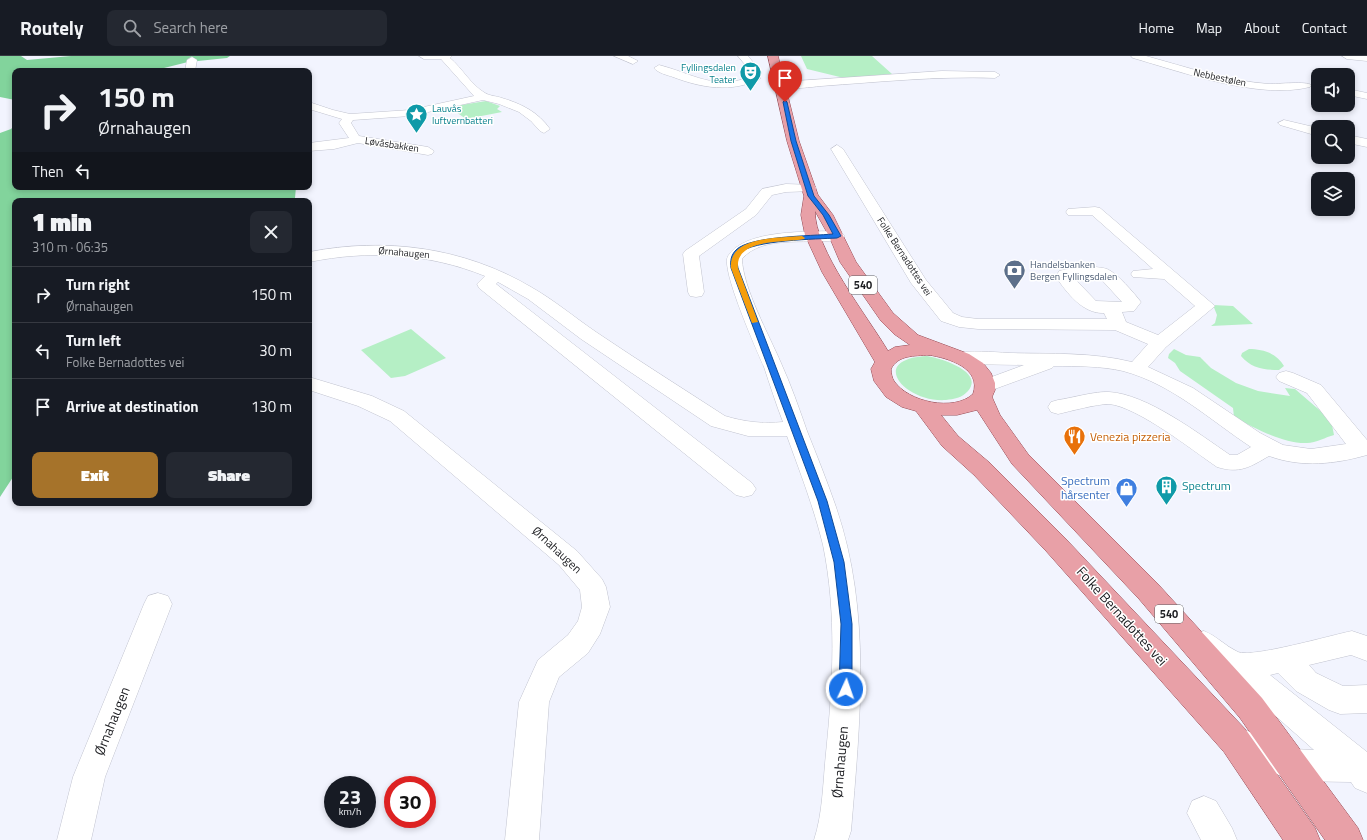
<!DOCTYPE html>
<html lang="en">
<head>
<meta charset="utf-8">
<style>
	:root { --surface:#171b24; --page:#242831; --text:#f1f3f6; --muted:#9ea1a6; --line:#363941; --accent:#a6732a }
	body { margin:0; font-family:"Titillium Web",sans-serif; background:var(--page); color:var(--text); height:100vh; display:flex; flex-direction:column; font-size:15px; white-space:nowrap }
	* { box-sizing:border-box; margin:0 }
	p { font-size:13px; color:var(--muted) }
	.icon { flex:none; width:22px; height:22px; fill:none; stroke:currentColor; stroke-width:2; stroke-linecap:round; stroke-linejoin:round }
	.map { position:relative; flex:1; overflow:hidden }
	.side { position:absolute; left:12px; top:142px; width:300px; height:308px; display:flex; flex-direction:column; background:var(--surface); border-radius:8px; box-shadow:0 2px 6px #0003 }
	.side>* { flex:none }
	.top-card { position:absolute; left:12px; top:12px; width:300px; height:122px; border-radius:8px; box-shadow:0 2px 6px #0003; background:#171b24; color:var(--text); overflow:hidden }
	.controls { position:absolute; left:1311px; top:12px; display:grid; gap:8px }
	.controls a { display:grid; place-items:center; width:44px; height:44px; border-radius:8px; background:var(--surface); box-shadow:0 2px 6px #0003; font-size:20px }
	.speed { position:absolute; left:324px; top:720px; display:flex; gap:8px; font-size:20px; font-weight:700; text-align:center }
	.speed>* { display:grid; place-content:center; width:52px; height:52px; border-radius:50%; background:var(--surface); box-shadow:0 2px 6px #0003; line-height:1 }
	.speed small { font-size:10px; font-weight:400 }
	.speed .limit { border:6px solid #d22; background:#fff; color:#111 }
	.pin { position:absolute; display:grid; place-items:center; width:34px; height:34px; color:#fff; margin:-41px -17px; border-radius:50% 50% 50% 0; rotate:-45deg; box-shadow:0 0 4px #0007 }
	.pin .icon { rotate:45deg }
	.me { position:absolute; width:44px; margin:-22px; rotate:3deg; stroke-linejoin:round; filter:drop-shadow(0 0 3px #0008) }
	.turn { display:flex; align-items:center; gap:14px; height:84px; padding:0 20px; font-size:18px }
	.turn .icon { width:52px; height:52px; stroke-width:2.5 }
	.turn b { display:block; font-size:28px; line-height:34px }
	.then { display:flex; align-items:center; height:38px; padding:0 20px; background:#0003; gap:8px; font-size:15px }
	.round { display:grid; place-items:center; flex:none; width:42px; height:42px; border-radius:8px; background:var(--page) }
	.overview { display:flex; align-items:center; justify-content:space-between; height:68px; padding:0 20px }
	h1 { font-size:24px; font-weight:800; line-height:30px }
	.primary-button { display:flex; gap:8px; margin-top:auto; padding:8px 20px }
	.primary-button a { flex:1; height:46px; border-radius:8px; background:var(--accent); color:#fff; font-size:16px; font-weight:800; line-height:46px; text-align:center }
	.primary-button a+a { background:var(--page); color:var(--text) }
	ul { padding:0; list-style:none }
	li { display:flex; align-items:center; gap:12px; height:56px; padding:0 20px; border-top:1px solid var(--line) }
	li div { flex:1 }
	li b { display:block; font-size:15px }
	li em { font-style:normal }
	header { display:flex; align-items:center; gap:24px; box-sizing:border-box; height:56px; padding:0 20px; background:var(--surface); border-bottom:1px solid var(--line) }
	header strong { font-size:19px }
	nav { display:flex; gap:22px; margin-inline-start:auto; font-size:14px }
	.search { width:280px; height:36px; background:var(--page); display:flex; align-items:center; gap:10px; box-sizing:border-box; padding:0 14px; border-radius:8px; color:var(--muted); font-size:15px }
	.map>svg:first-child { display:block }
</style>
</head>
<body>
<header>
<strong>Routely</strong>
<div class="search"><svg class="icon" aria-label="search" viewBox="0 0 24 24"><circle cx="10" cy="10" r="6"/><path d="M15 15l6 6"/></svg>Search here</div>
<nav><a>Home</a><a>Map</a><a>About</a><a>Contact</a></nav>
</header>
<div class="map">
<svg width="1367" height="784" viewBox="0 0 1367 784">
	<rect width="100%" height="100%" fill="#f2f4fe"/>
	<path fill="#b5efc5" d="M 801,0 L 872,0 L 892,18 L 844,22 L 807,13 Z
		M 486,45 L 500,50 L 497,53 L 502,56 L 466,63 L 449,51 Z
		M 1213,249 L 1233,250 L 1253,268 L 1211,270 L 1215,267 L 1217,259 Z
		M 411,273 L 446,302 L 405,320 L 391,322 L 361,294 Z
		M 1174,293 L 1186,299 L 1200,301 L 1211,312 L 1236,327 L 1258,335 L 1290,340 L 1285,332 L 1295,333 L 1331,364 L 1334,379 C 1326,381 1316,387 1307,387 C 1284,388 1254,372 1234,361 L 1233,352 L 1180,315 L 1175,307 L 1168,302 L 1169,298 Z
		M 1249,293 C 1262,293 1277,297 1284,310 L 1279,314 C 1263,314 1251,312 1241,300 L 1242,297 Z
		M 927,300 C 939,302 985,315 968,335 C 962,342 954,343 946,344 C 905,347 867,303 927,300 Z"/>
	<path fill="#82d49c" d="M 0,0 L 21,0 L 27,4 L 71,0 L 230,0 L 227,2 L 188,6 L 152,15 L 15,15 L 15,44 L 0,41 Z
		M 15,69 L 15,131 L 296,131 L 295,142 L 293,145 L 15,145 L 15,418 L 0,441 L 0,77 L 11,73 Z"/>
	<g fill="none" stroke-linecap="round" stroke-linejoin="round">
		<defs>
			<path id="minor" d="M 419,0 L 452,0 L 450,2 C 462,12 471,29 485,37 C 489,40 497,40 502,42 C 522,48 538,56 550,73 L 544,77 L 540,75 L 531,65 L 519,56 L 499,48 L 483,44 L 410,60 L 353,64 L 351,67 L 359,80 L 428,91 L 434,95 L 432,98 L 428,99 L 358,87 L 334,93 L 309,95 L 309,87 L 349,82 L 339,67 L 342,63 L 309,53 L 309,46 L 333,54 L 350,58 L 410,54 L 474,40 L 441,3 L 424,3 Z
				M 614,0 L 628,0 L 638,5 L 633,8 Z
				M 738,0 L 748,0 L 761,16 L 760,23 C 731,37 702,32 673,21 C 667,19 658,17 654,12 L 659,9 C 691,17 717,36 751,20 L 751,16 Z
				M 1131,0 L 1146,0 C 1186,11 1228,25 1269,28 C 1278,28 1307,25 1311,29 L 1310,31 C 1259,44 1182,16 1133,2 Z
				M 1342,0 L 1367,0 L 1367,5 L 1347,3 Z
				M 192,1 L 197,4 L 195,15 L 185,15 L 187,4 Z
				M 942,15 L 995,16 L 1000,19 L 995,22 C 936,20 879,26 821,30 C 812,31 781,35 776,29 L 781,26 Z
				M 1348,33 L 1367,37 L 1367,43 L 1348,39 Z
				M 1284,64 L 1318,72 L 1318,80 L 1280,69 L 1278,67 Z
				M 1348,79 L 1367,83 L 1367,91 L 1348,87 Z
				M 837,89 L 843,93 L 926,224 L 953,257 L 962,261 L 978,263 L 1107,263 L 1104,257 C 1083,258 1067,237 1056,221 L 1059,215 C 1070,212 1096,209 1107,213 C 1117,217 1134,237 1141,246 L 1134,255 L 1122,256 L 1126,266 L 1158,279 L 1195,250 L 1164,223 L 1133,221 L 1131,218 L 1133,215 L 1153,213 L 1092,159 L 1068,159 L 1066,156 L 1068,153 L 1095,151 L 1100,152 L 1215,250 L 1166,291 L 1148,311 L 1193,332 L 1260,377 L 1283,389 L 1311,393 L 1346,388 L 1307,337 L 1279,325 L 1276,321 L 1279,317 L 1286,315 L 1293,317 L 1321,329 L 1367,384 L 1367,399 C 1335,408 1302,412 1269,400 C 1250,411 1240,418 1217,411 C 1192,394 1138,351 1109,348 C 1097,348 1071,355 1058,358 L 1051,356 L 1048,351 L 1051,346 L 1058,344 C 1072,342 1096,335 1109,336 C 1147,338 1199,378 1230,399 L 1237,399 L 1251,391 C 1210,364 1172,328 1123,315 C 1101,310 1077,310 1054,310 L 1052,312 L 992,334 L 985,336 L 978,334 L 975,330 L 978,326 L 1024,309 L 961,308 L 954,306 L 951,302 L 954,298 C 971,294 992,296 1009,297 C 1050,298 1092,296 1132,306 L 1148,288 L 1115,274 L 978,273 L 959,271 L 941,265 L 911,227 L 831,93 ZM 1097,221 L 1100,222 L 1122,246 L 1096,245 L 1074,222 Z
				M 786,128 L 814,129 L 816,132 L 814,135 L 786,136 L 772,139 L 756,159 L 699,200 L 704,236 L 702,240 L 696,241 L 690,240 L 688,236 L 683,198 L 685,195 L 746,153 L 762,133 Z
				M 837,175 L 842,177 L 845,180 L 842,183 C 814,190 763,177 742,203 C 743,232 769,279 781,307 C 791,329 799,352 807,375 C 817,400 827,425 836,451 C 872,556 860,667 851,775 L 848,784 L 814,784 C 823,757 823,725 826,697 C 833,628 837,557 823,489 C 814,452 800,416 787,380 L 748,380 L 711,370 L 581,283 L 528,243 L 498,226 L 496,228 L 752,427 L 756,433 L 752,439 L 744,441 L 736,439 L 479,232 L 477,228 L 485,220 C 428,197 369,194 309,206 L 309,196 C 385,181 463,191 531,231 C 554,244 574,261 596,276 C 639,305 682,332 725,360 C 745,366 763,368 783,366 C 776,348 770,329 764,311 C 757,295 720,212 728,200 C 745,173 808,176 837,175 Z
				M 309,321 L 372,340 L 404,355 L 577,495 L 602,523 L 606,531 L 610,551 L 600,578 L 588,597 L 559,621 L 549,646 L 539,784 L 505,784 L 519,646 L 538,604 L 568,579 L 578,565 L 582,551 L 580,534 L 559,509 L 390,365 L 358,350 L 309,334 Z
				M 158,537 L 168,540 L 172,548 L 105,721 L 91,784 L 57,784 L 73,721 L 144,548 L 148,540 Z
				M 1204,575 C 1217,580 1225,590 1238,596 C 1252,602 1332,579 1352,575 L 1367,580 L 1367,605 L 1351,599 L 1309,609 L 1316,617 L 1343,630 L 1367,629 L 1367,657 L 1340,658 L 1329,654 L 1296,635 L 1278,617 L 1270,619 L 1367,696 L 1367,737 L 1355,732 L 1351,726 L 1293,725 L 1224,696 L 1219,685 L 1224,674 L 1235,670 L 1293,693 L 1314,694 L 1253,640 L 1194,596 L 1190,587 L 1194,578 Z
				M 1204,740 L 1216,745 L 1232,772 L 1237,784 L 1201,784 L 1187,757 L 1192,745 Z"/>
			<path id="major" d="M 768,0 L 778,0 L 799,85 L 818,139 L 833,159 L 856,206 L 893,257 L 918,279 L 969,298 L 983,307 L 991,317 L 995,327 L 995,334 L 992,341 L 1000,359 L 1028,398 L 1157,527 L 1262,642 L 1358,772 L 1363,784 L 1325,784 L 1240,662 L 1139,543 L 1012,408 L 977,354 L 957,359 L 941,359 L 958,380 L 990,407 L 1064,481 L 1246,674 L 1315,772 L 1320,784 L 1283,784 L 1224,696 L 1046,495 L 974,419 L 942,390 L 916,355 L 902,351 L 886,341 L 874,325 L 871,313 L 875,306 L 822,216 L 805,179 L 801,159 L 804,140 L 787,85 ZM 815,155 L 829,180 L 840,206 L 881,265 L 894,278 L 910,289 L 895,291 L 888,295 C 868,261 814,193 815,155 ZM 929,299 C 948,302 982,312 973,338 C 954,356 908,346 894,325 C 892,322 891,317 891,313 C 898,299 914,300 929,299 Z"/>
		</defs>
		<use href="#minor" stroke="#c1c3cf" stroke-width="1"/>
		<use href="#major" stroke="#964852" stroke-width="1"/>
		<use href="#minor" fill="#fff" fill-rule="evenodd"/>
		<use href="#major" fill="#e8a0a7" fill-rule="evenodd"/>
	</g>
	<path fill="#1a73e8" stroke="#114b97" d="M 785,44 L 787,46 L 796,85 L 814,140 L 829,159 L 841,180 L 837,182 C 818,183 752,184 740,197 C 736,202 737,206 738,212 L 827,445 L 844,506 L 852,568 L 852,633 L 850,637 L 846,639 L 841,637 L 839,633 L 841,568 L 834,506 L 818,445 L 731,212 C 730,205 731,199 736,194 C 749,180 812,180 833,178 L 823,159 L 808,140 L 791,85 L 783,46 Z"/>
	<path fill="#f59e0b" d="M 802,180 L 805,182 L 804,183 C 784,187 735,182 738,212 L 758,266 L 752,267 L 731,212 C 728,180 780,182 802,180 Z"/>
	<defs>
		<symbol id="theatre-pin" viewBox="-11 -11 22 30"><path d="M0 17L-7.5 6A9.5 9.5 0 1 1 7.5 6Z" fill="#0f9aa8" stroke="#fff"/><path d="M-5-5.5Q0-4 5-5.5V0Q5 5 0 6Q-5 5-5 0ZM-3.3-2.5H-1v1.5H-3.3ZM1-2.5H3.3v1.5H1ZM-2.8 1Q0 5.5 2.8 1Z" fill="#fff"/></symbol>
		<symbol id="sight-pin" viewBox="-11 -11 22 30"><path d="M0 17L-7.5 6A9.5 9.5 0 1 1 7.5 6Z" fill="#0f9aa8" stroke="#fff"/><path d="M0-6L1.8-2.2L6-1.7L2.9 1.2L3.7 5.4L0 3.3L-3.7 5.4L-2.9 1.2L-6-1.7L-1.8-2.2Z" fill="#fff"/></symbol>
		<symbol id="bank-pin" viewBox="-11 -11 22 30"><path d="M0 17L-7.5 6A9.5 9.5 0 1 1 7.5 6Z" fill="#5c6f8a" stroke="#fff"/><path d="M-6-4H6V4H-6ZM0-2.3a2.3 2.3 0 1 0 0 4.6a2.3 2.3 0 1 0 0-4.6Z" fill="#fff"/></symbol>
		<symbol id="restaurant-pin" viewBox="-11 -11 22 30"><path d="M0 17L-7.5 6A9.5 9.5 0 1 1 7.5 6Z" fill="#e8710a" stroke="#fff"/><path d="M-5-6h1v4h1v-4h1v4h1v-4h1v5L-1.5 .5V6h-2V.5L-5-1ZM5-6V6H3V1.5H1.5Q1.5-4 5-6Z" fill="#fff"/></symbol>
		<symbol id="building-pin" viewBox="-11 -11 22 30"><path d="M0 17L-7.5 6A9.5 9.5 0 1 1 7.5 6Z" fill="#0f9aa8" stroke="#fff"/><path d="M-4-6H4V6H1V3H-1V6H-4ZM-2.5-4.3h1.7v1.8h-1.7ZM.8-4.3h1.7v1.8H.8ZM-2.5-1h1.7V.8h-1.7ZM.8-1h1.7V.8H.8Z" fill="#fff"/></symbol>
		<symbol id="shop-pin" viewBox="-11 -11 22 30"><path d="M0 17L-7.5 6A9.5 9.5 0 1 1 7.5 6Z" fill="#3f7fe0" stroke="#fff"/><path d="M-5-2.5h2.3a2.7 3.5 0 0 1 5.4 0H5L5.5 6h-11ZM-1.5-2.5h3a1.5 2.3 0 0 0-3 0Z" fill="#fff"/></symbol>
	</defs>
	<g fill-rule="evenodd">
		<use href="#theatre-pin" x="738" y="4" width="25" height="34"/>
		<use href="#sight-pin" x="404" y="46" width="25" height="34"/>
		<use href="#bank-pin" x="1002" y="202" width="25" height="34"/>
		<use href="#restaurant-pin" x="1062" y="368" width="25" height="34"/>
		<use href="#building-pin" x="1154" y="418" width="25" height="34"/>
		<use href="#shop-pin" x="1114" y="420" width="25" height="34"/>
	</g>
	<g text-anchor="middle" stroke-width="3" stroke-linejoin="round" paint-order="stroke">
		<g font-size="10" fill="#0d838f" stroke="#fff" text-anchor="end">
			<text x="736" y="15">Fyllingsdalen<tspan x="736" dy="12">Teater</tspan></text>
			<text x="432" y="56" text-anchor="start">Lauvås<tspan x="432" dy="12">luftvernbatteri</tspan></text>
		</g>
		<g font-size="10" fill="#1a1b1f" stroke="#fff">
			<text transform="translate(1220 21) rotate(12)" y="4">Nebbestølen</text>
			<text transform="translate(392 88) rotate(9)" y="4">Løvåsbakken</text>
			<text transform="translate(404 196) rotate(5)" y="4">Ørnahaugen</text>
			<text transform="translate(905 200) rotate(57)" y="4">Folke Bernadottes vei</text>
		</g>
		<g font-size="10" fill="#4e5e75" stroke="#fff" text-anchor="start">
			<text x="1030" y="212">Handelsbanken<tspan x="1030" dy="12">Bergen Fyllingsdalen</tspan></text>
		</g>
		<g fill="#fff" stroke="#5f5f62" stroke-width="1">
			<rect x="849" y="220" width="28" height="18" rx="3"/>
			<rect x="1155" y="549" width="28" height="18" rx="3"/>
		</g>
		<g font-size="11" font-weight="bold" fill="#1a1b1f">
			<text x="863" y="233">540</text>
			<text x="1169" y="562">540</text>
		</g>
		<g font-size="12" fill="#c56008" stroke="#fff" text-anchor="start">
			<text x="1090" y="385">Venezia pizzeria</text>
		</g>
		<g font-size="12" fill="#366cbe" stroke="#fff" text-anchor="end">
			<text x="1110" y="429">Spectrum<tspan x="1110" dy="14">hårsenter</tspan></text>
		</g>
		<g font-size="12" fill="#0d838f" stroke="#fff" text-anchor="start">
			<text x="1182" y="434">Spectrum</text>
		</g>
		<g font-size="12" fill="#1a1b1f" stroke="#fff">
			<text transform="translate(557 494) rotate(43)" y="4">Ørnahaugen</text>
		</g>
		<g font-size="14" fill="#1a1b1f" stroke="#fff">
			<text transform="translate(1122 560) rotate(48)" y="5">Folke Bernadottes vei</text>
			<text transform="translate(112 665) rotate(-68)" y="5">Ørnahaugen</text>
			<text transform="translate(840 706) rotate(-85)" y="5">Ørnahaugen</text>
		</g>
	</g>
</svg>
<div class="controls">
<a><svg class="icon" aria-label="sound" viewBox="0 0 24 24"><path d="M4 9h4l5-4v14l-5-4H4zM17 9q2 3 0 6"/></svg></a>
<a><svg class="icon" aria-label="search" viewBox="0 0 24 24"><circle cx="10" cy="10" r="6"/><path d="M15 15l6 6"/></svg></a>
<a><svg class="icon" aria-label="layers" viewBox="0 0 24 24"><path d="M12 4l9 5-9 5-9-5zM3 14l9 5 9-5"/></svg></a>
</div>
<div class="speed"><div>23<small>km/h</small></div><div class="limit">30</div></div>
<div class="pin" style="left:785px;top:46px;background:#d93025"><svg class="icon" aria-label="arrive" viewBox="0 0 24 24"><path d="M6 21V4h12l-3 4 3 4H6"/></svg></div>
<svg class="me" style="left:846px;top:633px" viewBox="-20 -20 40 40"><circle r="17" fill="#1a73e8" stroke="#fff" stroke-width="3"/><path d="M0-11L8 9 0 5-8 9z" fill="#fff"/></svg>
<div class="top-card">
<div class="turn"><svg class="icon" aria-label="right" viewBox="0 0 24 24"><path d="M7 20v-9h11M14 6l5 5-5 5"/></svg><div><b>150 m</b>Ørnahaugen</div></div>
<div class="then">Then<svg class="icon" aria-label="left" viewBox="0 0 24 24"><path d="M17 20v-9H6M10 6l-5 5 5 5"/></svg></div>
</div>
<section class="side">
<div class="overview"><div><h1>1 min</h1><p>310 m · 06:35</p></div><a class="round"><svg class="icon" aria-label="close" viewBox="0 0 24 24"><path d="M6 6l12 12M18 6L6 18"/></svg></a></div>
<ul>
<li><svg class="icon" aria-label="right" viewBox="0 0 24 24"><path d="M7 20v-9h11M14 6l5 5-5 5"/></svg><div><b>Turn right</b><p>Ørnahaugen</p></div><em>150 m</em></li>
<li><svg class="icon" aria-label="left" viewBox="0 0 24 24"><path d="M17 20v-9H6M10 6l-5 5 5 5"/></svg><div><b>Turn left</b><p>Folke Bernadottes vei</p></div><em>30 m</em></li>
<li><svg class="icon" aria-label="arrive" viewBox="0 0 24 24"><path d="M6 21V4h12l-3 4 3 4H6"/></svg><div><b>Arrive at destination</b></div><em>130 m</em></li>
</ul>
<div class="primary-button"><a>Exit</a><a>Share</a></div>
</section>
</div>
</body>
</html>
